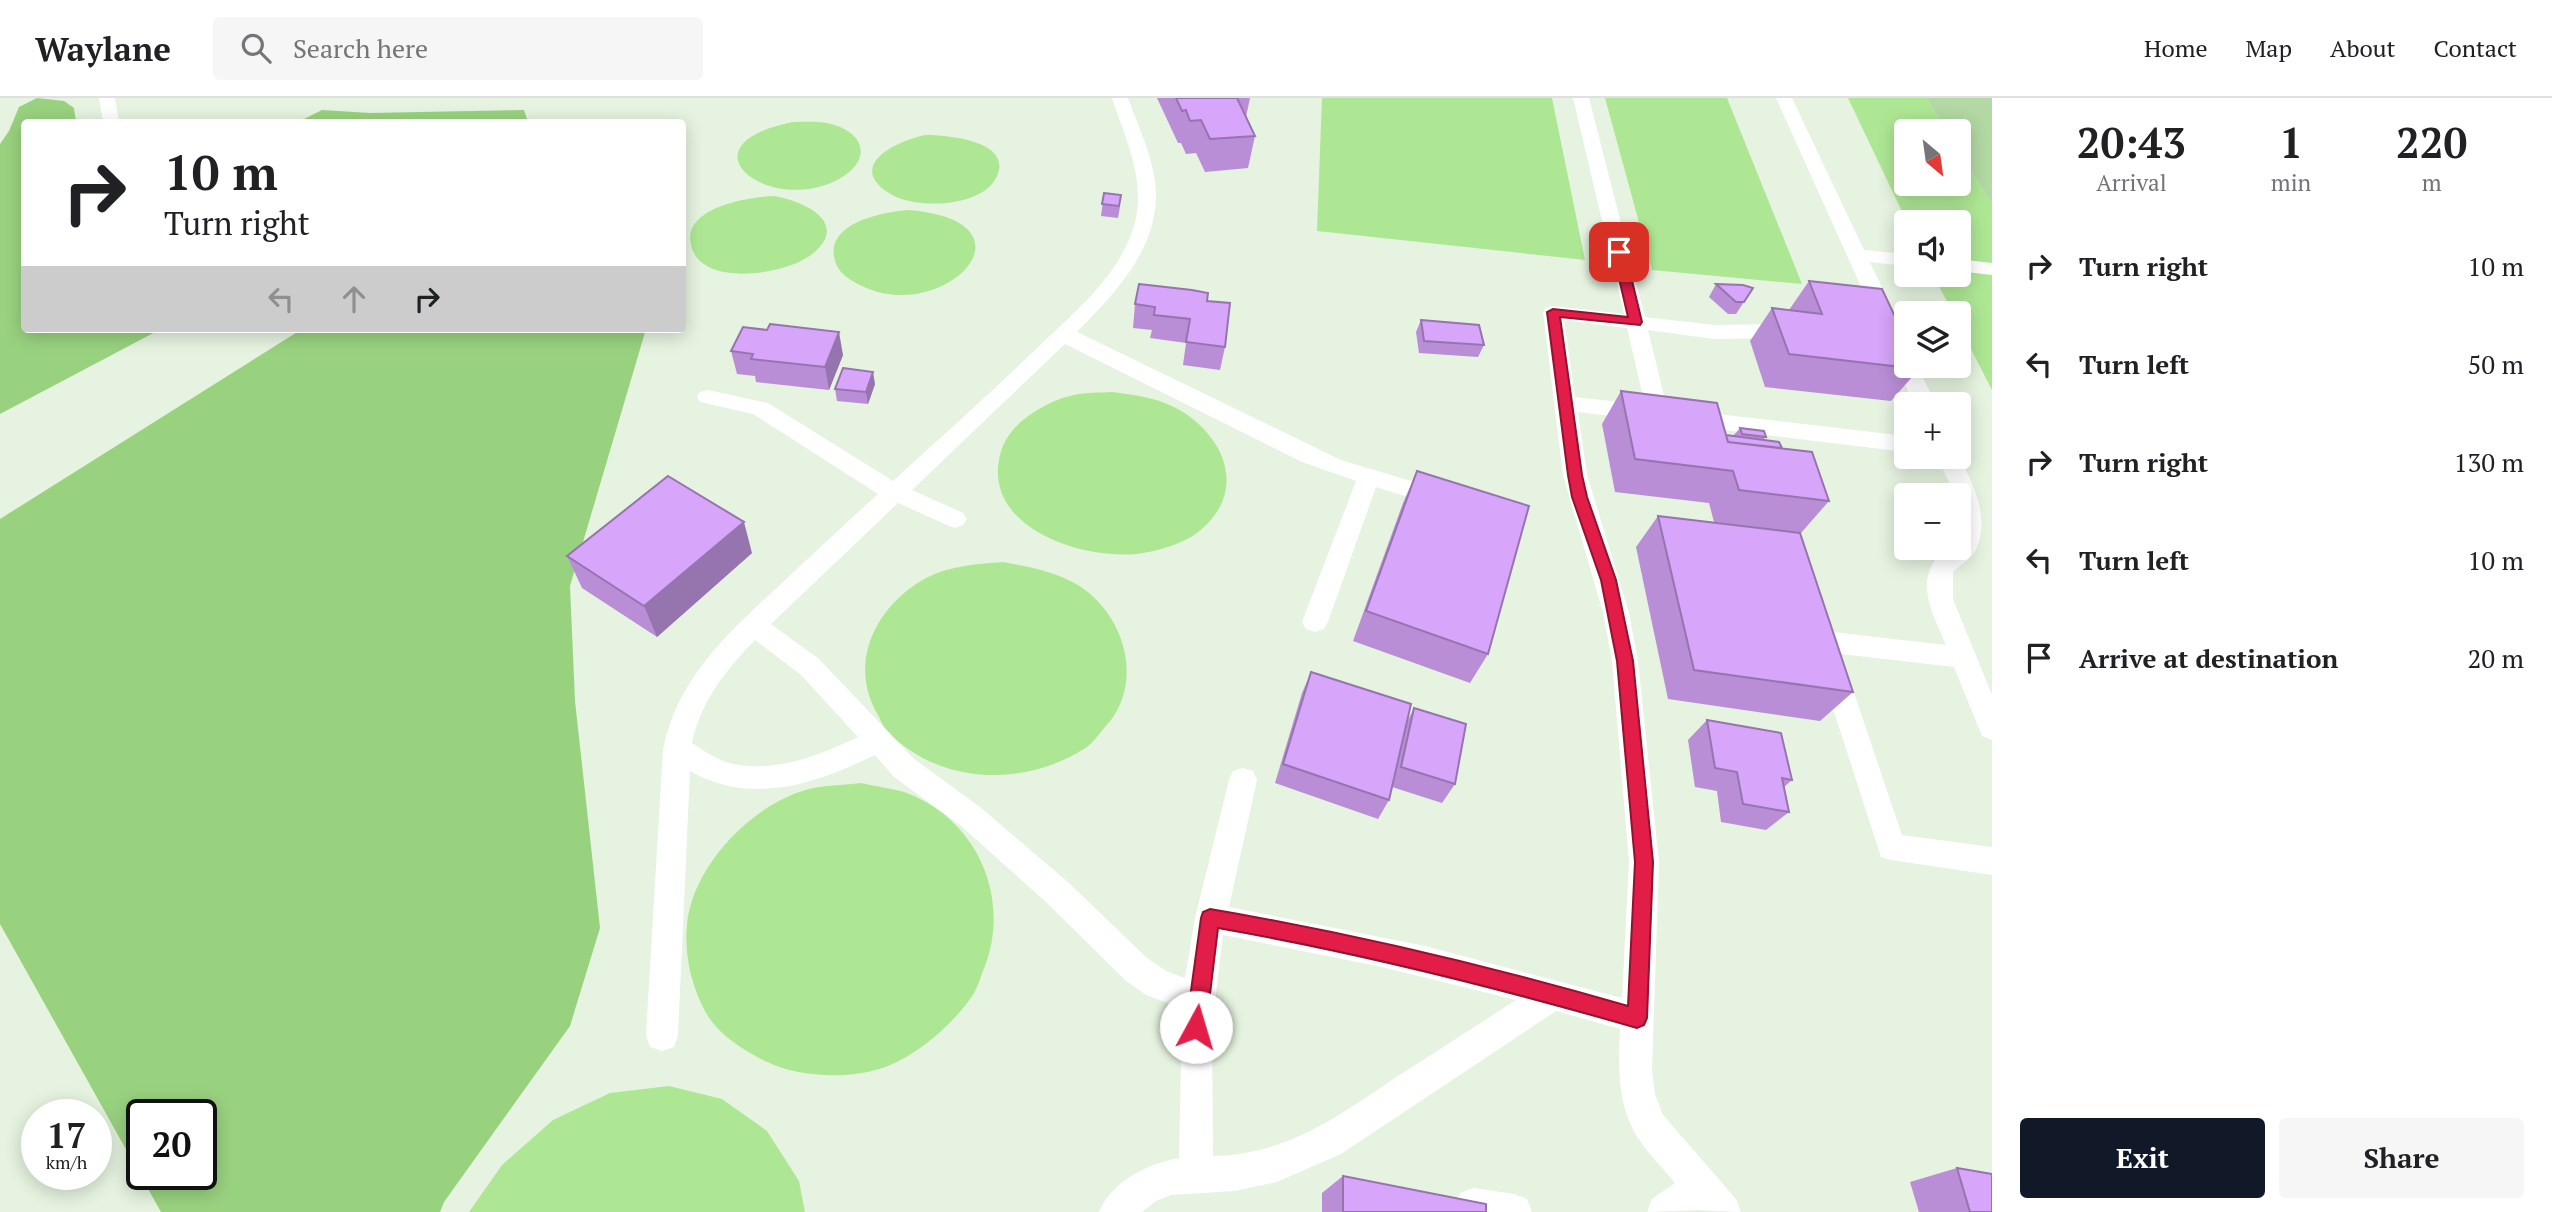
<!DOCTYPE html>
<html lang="en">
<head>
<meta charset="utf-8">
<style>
	:root { --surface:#fff; --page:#f6f6f6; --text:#202124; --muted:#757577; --line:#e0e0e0; --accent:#111827 }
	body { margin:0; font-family:"PT Serif",serif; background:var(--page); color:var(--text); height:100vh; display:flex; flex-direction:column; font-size:26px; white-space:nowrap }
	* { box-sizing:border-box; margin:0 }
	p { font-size:23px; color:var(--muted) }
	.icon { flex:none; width:38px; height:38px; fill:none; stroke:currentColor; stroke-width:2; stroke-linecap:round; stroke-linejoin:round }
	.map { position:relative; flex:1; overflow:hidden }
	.sheet { display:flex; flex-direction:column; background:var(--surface); width:560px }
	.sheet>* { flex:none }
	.top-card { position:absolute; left:21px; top:21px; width:665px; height:214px; border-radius:7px; box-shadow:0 4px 18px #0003; background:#fff; color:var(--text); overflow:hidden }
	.needle { width:46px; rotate:151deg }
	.buttons { position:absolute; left:1894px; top:21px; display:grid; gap:14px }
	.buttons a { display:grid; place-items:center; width:77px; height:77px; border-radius:7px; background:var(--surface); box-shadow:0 4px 18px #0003; font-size:35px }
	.speed { position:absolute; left:21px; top:1001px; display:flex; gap:14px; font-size:35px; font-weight:700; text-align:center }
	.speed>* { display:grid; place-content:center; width:91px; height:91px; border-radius:50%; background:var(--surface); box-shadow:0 4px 18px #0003; line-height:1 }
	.speed small { font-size:18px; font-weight:400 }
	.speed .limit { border:4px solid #111; border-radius:10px; background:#fff; color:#111 }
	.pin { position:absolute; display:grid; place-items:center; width:60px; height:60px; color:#fff; margin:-30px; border-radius:14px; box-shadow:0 4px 10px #0006 }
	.me { position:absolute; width:77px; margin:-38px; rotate:6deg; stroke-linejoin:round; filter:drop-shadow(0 0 5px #0008) }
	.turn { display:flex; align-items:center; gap:24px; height:147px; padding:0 28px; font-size:32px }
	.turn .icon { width:91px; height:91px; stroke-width:2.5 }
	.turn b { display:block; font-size:49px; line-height:60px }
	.lanes { display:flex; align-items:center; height:66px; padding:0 28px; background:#0003; justify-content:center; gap:35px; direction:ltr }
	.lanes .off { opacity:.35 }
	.eta { display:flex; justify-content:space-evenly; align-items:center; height:119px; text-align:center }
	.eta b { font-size:42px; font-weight:600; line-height:49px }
	.action { display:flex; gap:14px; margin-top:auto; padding:14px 28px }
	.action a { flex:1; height:80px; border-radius:7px; background:var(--accent); color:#fff; font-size:28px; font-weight:600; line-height:80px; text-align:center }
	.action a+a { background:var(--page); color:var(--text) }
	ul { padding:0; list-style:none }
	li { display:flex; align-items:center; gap:21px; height:98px; padding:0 28px }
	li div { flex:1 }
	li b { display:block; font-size:26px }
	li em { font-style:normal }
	header { display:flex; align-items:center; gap:42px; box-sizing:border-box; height:98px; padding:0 35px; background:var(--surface); border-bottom:2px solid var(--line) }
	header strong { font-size:33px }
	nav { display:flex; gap:38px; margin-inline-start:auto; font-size:24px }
	.search { width:490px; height:63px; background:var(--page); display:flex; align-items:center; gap:18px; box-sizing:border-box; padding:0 24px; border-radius:7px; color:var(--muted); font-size:26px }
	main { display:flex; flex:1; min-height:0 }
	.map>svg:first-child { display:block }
</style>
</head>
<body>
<header>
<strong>Waylane</strong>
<div class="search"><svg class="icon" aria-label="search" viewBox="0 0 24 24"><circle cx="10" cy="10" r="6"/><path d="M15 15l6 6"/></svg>Search here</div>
<nav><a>Home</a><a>Map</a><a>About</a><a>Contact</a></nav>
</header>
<main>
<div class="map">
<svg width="1992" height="1114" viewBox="0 0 1992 1114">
	<rect width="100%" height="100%" fill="#e6f3e0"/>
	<path fill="#b3d8a3" d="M 1926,0 L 1992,0 L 1992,106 L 1958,52 L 1958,33 L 1947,33 Z"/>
	<path fill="#99d27f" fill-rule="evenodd" d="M 37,0 L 64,3 L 74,10 L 76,24 L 24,24 L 24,231 L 161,231 L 0,316 L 0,46 L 9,33 L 19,9 Z
		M 322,12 L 370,15 L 524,12 L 528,24 L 298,24 Z
		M 302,231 L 646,231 L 570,488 L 575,603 L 600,830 L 570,928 L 444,1104 L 440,1114 L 161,1114 L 0,826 L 0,421 ZM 142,1017 L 201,1017 L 201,1076 L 142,1076 Z"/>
	<path fill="#aee794" d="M 1322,0 L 1552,0 L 1585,162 L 1317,133 Z
		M 1605,0 L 1727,0 L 1802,186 L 1652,172 Z
		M 1848,0 L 1926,0 L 1947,33 L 1906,33 L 1906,86 L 1958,86 L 1958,52 L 1992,106 L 1992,292 L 1958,226 L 1958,215 L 1953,215 L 1933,177 L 1958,177 L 1958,124 L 1907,124 Z
		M 793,24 C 806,24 819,23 831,26 C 866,35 872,63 839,81 C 770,119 676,47 793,24 Z
		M 925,37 C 945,37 1013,42 997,78 C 984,109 920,111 894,98 C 843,70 893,44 925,37 Z
		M 774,98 C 804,103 852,125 811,157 C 785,177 700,190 691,147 C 682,109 749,99 774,98 Z
		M 908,112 C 1045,123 944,228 862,188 C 849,182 836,174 834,158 C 829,124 884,114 908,112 Z
		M 1112,294 C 1136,297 1161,300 1183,314 C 1229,344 1246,397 1197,435 C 1182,446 1161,452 1143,455 C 1089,464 986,433 999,362 C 1002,344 1012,330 1027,319 C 1041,309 1057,300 1074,297 C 1086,294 1100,295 1112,294 Z
		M 1003,464 C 1030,469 1054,473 1078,487 C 1125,516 1145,585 1106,628 C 1099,636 1092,646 1084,651 C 1023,689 941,687 889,635 C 884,630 881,623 878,617 C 848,567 874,511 921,483 C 946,468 975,466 1003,464 Z
		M 861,685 C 876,689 893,690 907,695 C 977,722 1011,799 985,868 C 981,877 978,889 973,897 C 954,925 920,955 888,968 C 852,982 799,980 765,963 C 743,952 717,936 705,913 C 691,887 684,856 687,826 C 693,766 755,703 813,690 C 829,687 845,687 861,685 Z
		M 669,988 L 722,1001 L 767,1033 L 799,1083 L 805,1114 L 469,1114 L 502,1067 L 553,1022 L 610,995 Z"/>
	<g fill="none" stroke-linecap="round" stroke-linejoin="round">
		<path fill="#fff" fill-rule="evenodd" d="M 99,0 L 115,0 L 119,24 L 103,24 Z
			M 1112,0 L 1128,0 C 1137,25 1149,50 1154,77 C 1166,143 1119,191 1077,234 L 1341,362 L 1451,395 L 1455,401 L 1451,407 L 1443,410 L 1376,389 L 1328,524 L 1324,531 L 1315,534 L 1306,531 L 1302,524 L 1356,383 L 1302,364 L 1065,246 L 912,392 L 963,415 L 967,421 L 963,427 L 955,430 L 947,427 L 898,405 L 771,526 L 819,561 L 914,661 L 980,709 L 1068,784 L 1147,860 L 1166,873 L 1185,880 L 1195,820 L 1229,682 L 1233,673 L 1243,670 L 1253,673 L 1257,682 L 1229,809 L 1425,848 L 1622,900 L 1629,764 L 1612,563 L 1603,515 L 1563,377 L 1543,214 L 1546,209 L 1553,208 L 1624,216 L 1573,0 L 1589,0 L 1645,219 L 1714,227 L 1778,226 L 1785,228 L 1788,233 L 1785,238 L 1778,240 L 1714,241 L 1648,232 L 1667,310 L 1906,338 L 1906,354 L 1578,314 L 1587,377 L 1629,515 L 1638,563 L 1659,764 L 1652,973 L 1655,996 L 1663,1017 L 1736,1101 L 1741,1114 L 1698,1112 L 1647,1114 L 1652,1101 L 1675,1085 C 1664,1071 1650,1058 1640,1043 C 1617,1010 1618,969 1620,931 L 1556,913 L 1341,1056 L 1277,1084 L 1234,1093 L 1171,1097 L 1156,1103 L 1142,1114 L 1099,1114 C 1112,1083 1147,1066 1179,1060 L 1182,910 L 1146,897 L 1125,882 L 1046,804 L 960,727 L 894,679 L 875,657 C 816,686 751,708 690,673 L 678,937 L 674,949 L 662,953 L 650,949 L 646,937 L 663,651 C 678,578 731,532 783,484 C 815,454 846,425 878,396 L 753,316 L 700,304 L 697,299 L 700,294 L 708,292 L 768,305 L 893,383 C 940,340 988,297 1034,253 C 1071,217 1122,177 1135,124 C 1146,82 1125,39 1112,0 ZM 1564,222 L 1627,230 L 1645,307 L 1575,299 ZM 755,542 L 801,577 L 858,639 C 818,658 771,677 726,664 C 714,660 703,652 692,645 C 701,603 725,573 755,542 ZM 1223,837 L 1382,869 L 1516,902 C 1477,927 1438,953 1398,978 C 1338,1018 1289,1056 1213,1058 L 1212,929 Z
			M 1776,0 L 1792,0 L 1864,152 L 1906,156 L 1906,168 L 1870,164 L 1906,241 L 1906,268 L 1917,268 L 1936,306 L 1914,306 Z
			M 1958,161 L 1992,165 L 1992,177 L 1958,173 Z
			M 1958,357 C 1974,386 1992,425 1974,455 C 1968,463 1960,467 1953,474 L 1953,501 L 1992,597 L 1992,642 L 1982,638 L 1954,569 L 1841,556 L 1902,737 L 1992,749 L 1992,777 L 1891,762 L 1881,759 L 1811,543 L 1815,536 L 1824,533 L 1946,547 C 1935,520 1916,490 1935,462 C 1941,453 1948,450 1958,450 L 1961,427 L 1958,397 L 1955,397 L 1937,359 Z
			M 1473,1090 L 1514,1096 L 1527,1101 L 1532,1114 L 1458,1114 L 1455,1108 L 1460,1095 Z"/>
	</g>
	<path fill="#b98ed6" d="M 1157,0 L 1250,0 L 1246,19 L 1255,38 L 1248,70 L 1205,74 L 1196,55 L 1186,56 L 1181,45 L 1178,45 Z
		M 1104,95 L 1120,109 L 1118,120 L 1101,118 Z
		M 1809,183 L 1919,271 L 1891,303 L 1765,289 L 1750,243 L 1772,210 L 1789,212 Z
		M 1716,186 L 1753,190 L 1736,216 L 1728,216 L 1709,199 Z
		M 1207,203 L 1225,249 L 1220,272 L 1183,267 L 1186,245 L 1150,240 L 1152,232 L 1133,230 L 1135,206 Z
		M 1421,222 L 1484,247 L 1478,259 L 1419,255 L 1416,234 Z
		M 731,253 L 843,257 L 829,292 L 756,284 L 755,278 L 737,276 Z
		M 875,286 L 868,306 L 837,303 L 835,291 Z
		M 1621,293 L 1726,337 L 1733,338 L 1740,330 L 1766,339 L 1763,342 L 1782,350 L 1829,403 L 1801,435 L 1714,424 L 1709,405 L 1615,394 L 1602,326 Z
		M 1417,373 L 1488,556 L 1470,585 L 1353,543 L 1403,405 Z
		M 1658,418 L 1853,594 L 1820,623 L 1668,601 L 1636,449 Z
		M 752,455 L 657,539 L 582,490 L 567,458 Z
		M 1311,574 L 1408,622 L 1414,610 L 1455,686 L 1442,705 L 1392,689 L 1389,702 L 1378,721 L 1275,685 L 1302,595 Z
		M 1707,622 L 1792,682 L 1784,689 L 1789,714 L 1766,732 L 1721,724 L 1717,693 L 1695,689 L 1688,642 Z
		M 1957,1070 L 1992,1114 L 1919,1114 L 1910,1084 Z
		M 1343,1078 L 1486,1114 L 1322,1114 L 1322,1095 Z"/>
	<path fill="#9674ae" d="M 839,234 L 843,257 L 829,292 L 825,269 Z
		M 873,274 L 875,286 L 868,306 L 866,294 Z
		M 744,424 L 752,455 L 657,539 L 644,508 Z"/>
	<path fill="#d7a5f9" stroke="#9674ae" stroke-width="2" d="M 1176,0 L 1237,0 L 1255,38 L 1210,41 L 1201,22 L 1190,23 L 1186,12 L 1182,13 Z
		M 1104,95 L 1121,97 L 1119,108 L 1102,106 Z
		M 1809,183 L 1882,191 L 1906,242 L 1906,268 L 1918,268 L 1919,271 L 1789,256 L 1772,210 L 1822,216 Z
		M 1139,186 L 1192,192 L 1208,195 L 1207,203 L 1230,205 L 1225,249 L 1186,244 L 1190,221 L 1154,217 L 1155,209 L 1135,206 Z
		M 1716,186 L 1743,187 L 1753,190 L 1744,204 L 1736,204 Z
		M 1421,222 L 1479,227 L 1484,247 L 1424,243 Z
		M 770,226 L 839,234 L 825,269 L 751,261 L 753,256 L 731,253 L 743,229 L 767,232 Z
		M 843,270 L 873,274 L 866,294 L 835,291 Z
		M 1621,293 L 1717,305 L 1728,344 L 1812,354 L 1829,403 L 1739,392 L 1733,373 L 1635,361 Z
		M 1740,330 L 1764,333 L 1766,339 L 1742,336 Z
		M 1726,337 L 1779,344 L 1782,350 L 1728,344 Z
		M 1417,373 L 1529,408 L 1488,556 L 1366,513 Z
		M 668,378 L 744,424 L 644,508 L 567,458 Z
		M 1658,418 L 1800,435 L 1853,594 L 1694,572 Z
		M 1311,574 L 1411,606 L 1389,702 L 1283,666 Z
		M 1414,610 L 1466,626 L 1455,686 L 1401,669 Z
		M 1707,622 L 1781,635 L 1792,682 L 1782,680 L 1789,714 L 1743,706 L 1737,674 L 1715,670 Z
		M 1957,1070 L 1992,1076 L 1992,1114 L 1970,1114 Z
		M 1343,1078 L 1486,1106 L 1486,1114 L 1343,1114 Z"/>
	<path fill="#e11d48" stroke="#92132f" stroke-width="2" d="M 1619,150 L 1625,154 L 1642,224 L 1640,227 L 1560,219 L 1582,377 L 1587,399 L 1616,482 L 1633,563 L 1653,764 L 1647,920 L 1644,927 L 1637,930 C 1499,890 1360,855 1218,830 L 1206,929 L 1203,936 L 1196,939 L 1189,936 L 1186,929 L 1201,820 L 1203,814 L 1210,811 C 1351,835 1490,868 1628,908 L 1635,764 L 1617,563 L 1601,482 L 1572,399 L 1568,377 L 1547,214 L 1553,211 L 1628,219 L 1613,154 Z"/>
</svg>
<div class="buttons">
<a><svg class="needle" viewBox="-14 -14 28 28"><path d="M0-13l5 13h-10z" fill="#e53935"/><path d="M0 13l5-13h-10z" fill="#757577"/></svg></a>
<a><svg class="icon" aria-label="sound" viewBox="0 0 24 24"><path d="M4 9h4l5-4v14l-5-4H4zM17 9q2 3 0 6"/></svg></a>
<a><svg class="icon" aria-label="layers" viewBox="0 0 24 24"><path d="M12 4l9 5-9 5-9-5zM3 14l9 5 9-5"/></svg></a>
<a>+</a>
<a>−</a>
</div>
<div class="speed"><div>17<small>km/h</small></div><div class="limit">20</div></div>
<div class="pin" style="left:1619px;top:154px;background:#d93025"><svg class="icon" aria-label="arrive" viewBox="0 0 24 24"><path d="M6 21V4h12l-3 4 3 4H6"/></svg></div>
<svg class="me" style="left:1196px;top:929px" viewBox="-20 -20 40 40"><circle r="19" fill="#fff"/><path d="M0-13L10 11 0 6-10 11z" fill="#e11d48"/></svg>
<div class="top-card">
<div class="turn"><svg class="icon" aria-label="right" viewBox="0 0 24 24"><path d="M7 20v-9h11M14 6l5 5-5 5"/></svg><div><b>10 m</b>Turn right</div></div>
<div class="lanes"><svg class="icon off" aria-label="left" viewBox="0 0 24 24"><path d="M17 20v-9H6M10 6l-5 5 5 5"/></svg><svg class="icon off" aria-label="ahead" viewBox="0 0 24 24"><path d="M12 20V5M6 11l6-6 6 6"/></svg><svg class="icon" aria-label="right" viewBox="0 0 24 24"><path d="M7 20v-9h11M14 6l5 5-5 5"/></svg></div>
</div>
</div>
<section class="sheet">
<div class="eta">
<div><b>20:43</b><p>Arrival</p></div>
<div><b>1</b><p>min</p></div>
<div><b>220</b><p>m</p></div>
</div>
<ul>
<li><svg class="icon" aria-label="right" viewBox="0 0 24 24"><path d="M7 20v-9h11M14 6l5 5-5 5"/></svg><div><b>Turn right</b></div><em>10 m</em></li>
<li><svg class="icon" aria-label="left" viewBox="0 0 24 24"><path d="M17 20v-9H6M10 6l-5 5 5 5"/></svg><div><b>Turn left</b></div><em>50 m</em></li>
<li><svg class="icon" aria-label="right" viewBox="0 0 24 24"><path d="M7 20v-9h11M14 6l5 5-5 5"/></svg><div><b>Turn right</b></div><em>130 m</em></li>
<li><svg class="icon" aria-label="left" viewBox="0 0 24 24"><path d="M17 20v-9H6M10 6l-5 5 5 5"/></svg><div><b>Turn left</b></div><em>10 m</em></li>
<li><svg class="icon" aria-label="arrive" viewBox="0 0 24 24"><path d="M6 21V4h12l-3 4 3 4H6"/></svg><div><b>Arrive at destination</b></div><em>20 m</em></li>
</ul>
<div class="action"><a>Exit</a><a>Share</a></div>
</section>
</main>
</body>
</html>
